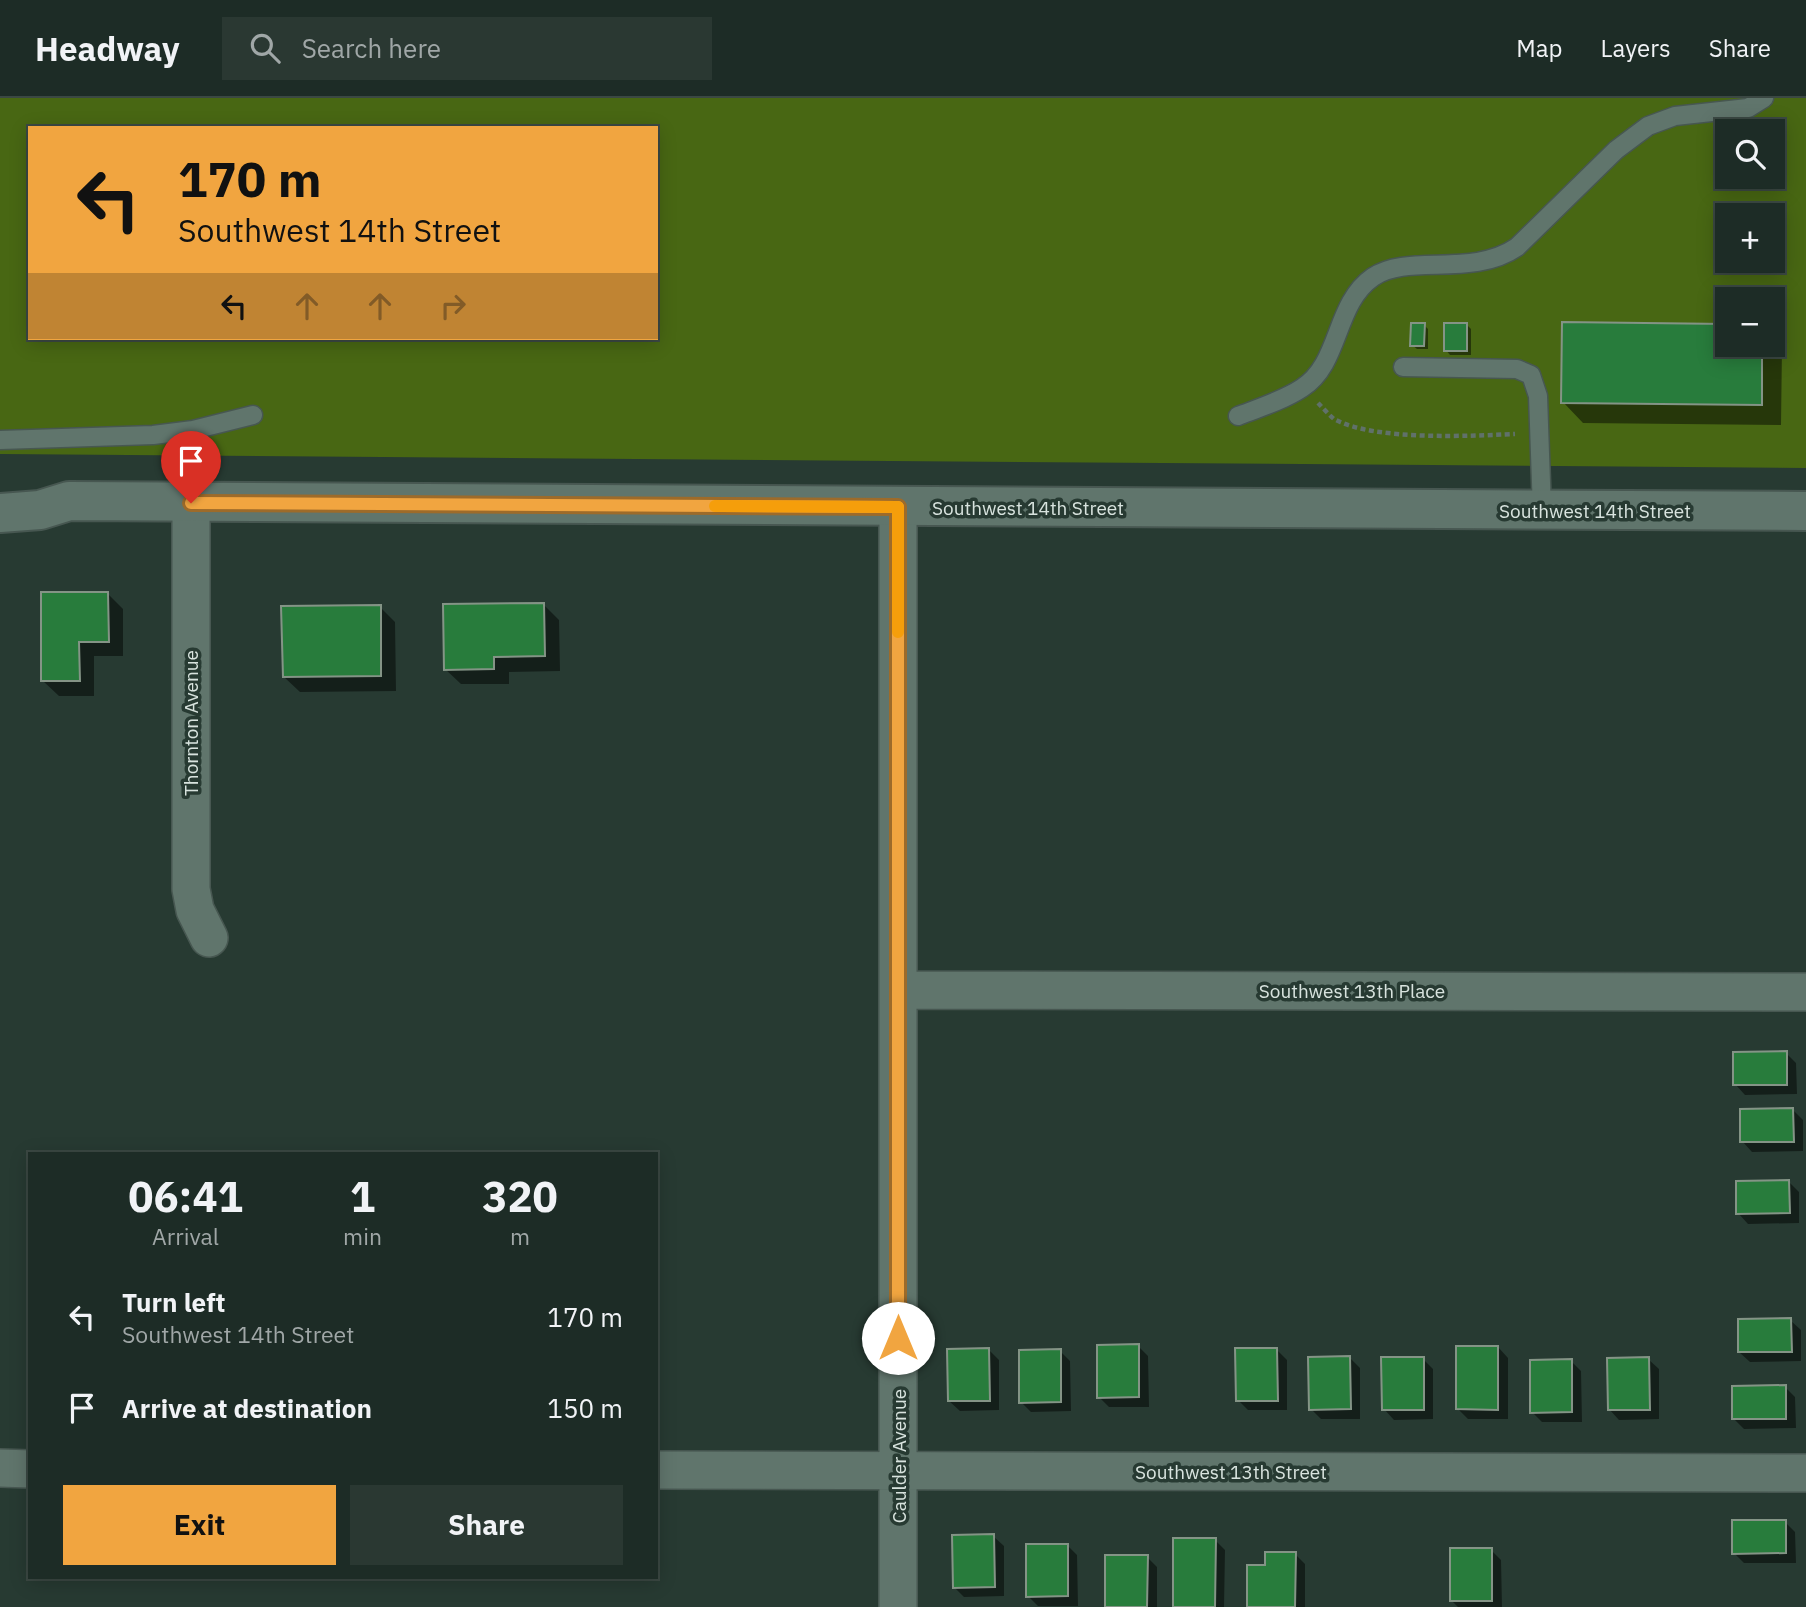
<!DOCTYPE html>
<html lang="en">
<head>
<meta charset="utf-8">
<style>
	:root { --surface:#1d2c26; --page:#2a3832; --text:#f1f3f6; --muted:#a0a7a7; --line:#3b4843; --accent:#f1a540 }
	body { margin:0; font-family:"IBM Plex Sans",sans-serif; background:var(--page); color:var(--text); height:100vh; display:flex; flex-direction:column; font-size:26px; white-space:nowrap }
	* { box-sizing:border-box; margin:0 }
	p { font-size:23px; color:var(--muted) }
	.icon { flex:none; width:38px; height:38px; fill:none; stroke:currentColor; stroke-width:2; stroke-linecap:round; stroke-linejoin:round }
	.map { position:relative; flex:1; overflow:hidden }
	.drawer { position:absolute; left:28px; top:1054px; width:630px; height:427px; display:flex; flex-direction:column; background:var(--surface); border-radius:0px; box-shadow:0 4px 18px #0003,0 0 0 2px var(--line) }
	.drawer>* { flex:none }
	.top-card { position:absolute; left:28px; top:28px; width:630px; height:214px; border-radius:0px; box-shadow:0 4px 18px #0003,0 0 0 2px var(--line); background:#f1a540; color:#111; overflow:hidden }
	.tools { position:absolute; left:1715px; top:21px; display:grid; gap:14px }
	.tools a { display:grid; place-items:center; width:70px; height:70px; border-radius:0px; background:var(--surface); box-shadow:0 4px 18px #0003,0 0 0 2px var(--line); font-size:35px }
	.pin { position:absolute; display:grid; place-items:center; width:60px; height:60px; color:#fff; margin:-72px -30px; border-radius:50% 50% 50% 0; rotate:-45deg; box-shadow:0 0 7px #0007 }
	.pin .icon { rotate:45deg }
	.me { position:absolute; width:77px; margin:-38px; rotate:0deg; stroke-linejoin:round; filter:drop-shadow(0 0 5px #0008) }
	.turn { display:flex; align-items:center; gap:24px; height:147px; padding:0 35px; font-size:32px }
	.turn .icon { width:91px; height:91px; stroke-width:2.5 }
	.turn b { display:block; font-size:49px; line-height:60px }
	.lanes { display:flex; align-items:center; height:66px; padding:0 35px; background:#0003; justify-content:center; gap:35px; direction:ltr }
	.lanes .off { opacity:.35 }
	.eta { display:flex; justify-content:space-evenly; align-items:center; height:119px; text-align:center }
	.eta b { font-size:42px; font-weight:700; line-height:49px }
	.action { display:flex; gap:14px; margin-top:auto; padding:14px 35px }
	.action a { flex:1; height:80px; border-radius:0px; background:var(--accent); color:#111; font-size:28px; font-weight:700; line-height:80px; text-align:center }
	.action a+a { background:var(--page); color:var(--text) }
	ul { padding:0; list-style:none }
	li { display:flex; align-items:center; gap:21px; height:91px; padding:0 35px }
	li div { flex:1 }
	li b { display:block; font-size:26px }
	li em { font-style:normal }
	header { display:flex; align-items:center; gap:42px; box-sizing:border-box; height:98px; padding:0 35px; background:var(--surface); border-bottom:2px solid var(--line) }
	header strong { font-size:33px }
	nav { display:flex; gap:38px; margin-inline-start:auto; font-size:24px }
	.search { width:490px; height:63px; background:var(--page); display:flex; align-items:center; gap:18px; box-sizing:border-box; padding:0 24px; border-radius:0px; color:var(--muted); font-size:26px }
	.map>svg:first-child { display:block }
</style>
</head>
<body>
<header>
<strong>Headway</strong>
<div class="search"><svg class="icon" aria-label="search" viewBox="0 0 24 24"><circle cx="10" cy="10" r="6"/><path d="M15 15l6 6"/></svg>Search here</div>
<nav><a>Map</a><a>Layers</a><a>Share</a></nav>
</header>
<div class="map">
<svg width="1806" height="1509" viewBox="0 0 1806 1509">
	<rect width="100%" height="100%" fill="#273a32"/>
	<path fill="#486713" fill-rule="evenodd" d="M 0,0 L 1806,0 L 1806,370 L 0,356 ZM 30,30 L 656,30 L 656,240 L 30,240 ZM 1727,33 L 1773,33 L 1773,79 L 1727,79 ZM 1727,117 L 1773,117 L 1773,163 L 1727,163 ZM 1727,201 L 1773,201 L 1773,247 L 1727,247 Z"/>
	<path fill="#0007" d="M 1564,226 L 1727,228 L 1727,247 L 1773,247 L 1773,239 L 1782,248 L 1781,327 L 1583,325 L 1563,304 Z
		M 1424,227 L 1428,231 L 1428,251 L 1417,251 L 1412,247 Z
		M 1467,227 L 1471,231 L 1471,257 L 1450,257 L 1446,252 Z
		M 107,495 L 123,511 L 123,558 L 94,558 L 94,598 L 59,598 L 43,583 Z
		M 544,507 L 559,522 L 560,573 L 509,574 L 509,586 L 461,586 L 445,571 Z
		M 380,509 L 395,524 L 396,593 L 300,594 L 284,579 Z
		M 1786,955 L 1796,965 L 1797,996 L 1745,997 L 1735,986 Z
		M 1793,1012 L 1803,1022 L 1803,1053 L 1752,1054 L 1742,1043 Z
		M 1789,1084 L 1799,1094 L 1799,1125 L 1748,1126 L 1738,1115 Z
		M 1790,1222 L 1801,1232 L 1801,1263 L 1750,1264 L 1739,1254 Z
		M 1138,1248 L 1148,1258 L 1149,1309 L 1109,1309 L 1099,1299 Z
		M 1498,1249 L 1508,1260 L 1508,1321 L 1468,1321 L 1458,1311 Z
		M 989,1252 L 999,1262 L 999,1312 L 960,1313 L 949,1303 Z
		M 1277,1252 L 1287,1262 L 1287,1312 L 1248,1312 L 1238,1302 Z
		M 1060,1253 L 1070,1263 L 1071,1313 L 1031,1314 L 1021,1304 Z
		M 1350,1260 L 1360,1270 L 1360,1321 L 1321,1321 L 1311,1311 Z
		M 1423,1261 L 1433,1271 L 1433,1321 L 1394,1322 L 1384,1311 Z
		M 1648,1261 L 1659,1271 L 1659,1321 L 1619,1322 L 1609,1311 Z
		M 1571,1263 L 1581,1273 L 1582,1324 L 1542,1324 L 1532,1314 Z
		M 1785,1289 L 1795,1299 L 1796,1330 L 1744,1331 L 1734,1321 Z
		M 1785,1424 L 1795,1434 L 1796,1465 L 1744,1465 L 1734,1455 Z
		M 993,1438 L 1004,1448 L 1004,1498 L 964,1499 L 954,1489 Z
		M 1215,1442 L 1225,1452 L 1224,1509 L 1175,1509 Z
		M 1067,1447 L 1077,1457 L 1078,1508 L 1038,1508 L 1028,1498 Z
		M 1491,1452 L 1501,1462 L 1502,1509 L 1458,1509 L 1452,1503 Z
		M 1295,1456 L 1305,1466 L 1305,1509 L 1249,1509 L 1266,1469 Z
		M 1147,1459 L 1157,1469 L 1157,1509 L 1106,1509 Z"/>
	<path fill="#287c3c" stroke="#849486" stroke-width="2" d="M 1562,224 L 1727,226 L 1727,247 L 1762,247 L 1762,307 L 1561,305 Z
		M 1411,225 L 1425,225 L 1424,248 L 1410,248 Z
		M 1444,225 L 1467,225 L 1467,253 L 1444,253 Z
		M 41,494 L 108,494 L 109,544 L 79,544 L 80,583 L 41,583 Z
		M 544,505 L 545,558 L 494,559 L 494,571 L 444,572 L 443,506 Z
		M 381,507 L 381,578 L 283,579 L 281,508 Z
		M 1787,953 L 1787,987 L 1733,987 L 1733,954 Z
		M 1793,1010 L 1794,1044 L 1740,1044 L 1740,1011 Z
		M 1789,1082 L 1790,1115 L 1736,1116 L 1736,1083 Z
		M 1791,1220 L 1792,1254 L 1738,1254 L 1738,1221 Z
		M 1139,1246 L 1139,1299 L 1097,1300 L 1097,1247 Z
		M 1456,1248 L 1498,1248 L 1498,1312 L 1456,1311 Z
		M 989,1250 L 990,1303 L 948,1303 L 947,1251 Z
		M 1235,1250 L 1277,1250 L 1278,1303 L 1236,1303 Z
		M 1061,1251 L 1061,1304 L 1019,1305 L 1019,1252 Z
		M 1350,1258 L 1351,1311 L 1309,1312 L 1308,1259 Z
		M 1381,1259 L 1424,1259 L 1424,1312 L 1382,1312 Z
		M 1649,1259 L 1650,1312 L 1608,1312 L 1607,1260 Z
		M 1572,1261 L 1572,1314 L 1530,1315 L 1530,1262 Z
		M 1786,1287 L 1786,1321 L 1732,1321 L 1732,1288 Z
		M 1732,1422 L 1786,1422 L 1786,1455 L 1732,1456 Z
		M 994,1436 L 995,1489 L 953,1490 L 952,1437 Z
		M 1173,1440 L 1216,1440 L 1215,1509 L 1173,1509 Z
		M 1026,1446 L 1068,1446 L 1068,1498 L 1026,1499 Z
		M 1450,1450 L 1492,1450 L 1492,1503 L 1450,1503 Z
		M 1265,1454 L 1296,1454 L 1295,1509 L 1247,1509 L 1247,1467 L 1265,1467 Z
		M 1105,1457 L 1148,1457 L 1147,1509 L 1105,1509 Z"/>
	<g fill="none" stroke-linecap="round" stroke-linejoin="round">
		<defs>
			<path id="service" d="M 1403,269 L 1517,271 L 1531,277 L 1538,298 L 1542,413
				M 1238,318 C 1259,310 1284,302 1302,290 C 1341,265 1334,206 1373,179 C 1408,155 1472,180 1517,149 L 1616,52 L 1648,28 L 1675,18 L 1748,10 L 1764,0
				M 0,342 L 153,337 L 193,332 L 253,317"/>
			<path id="minor" d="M 191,405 L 191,791 L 195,812 L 209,840
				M 898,409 L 898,1509
				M 898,892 L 1806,894
				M 0,1370 L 30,1371
				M 656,1372 L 1806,1375"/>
			<path id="tertiary" d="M 0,415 L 40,412 L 69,403 L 1806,413"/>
		</defs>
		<use href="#service" stroke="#475751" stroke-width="21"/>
		<use href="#minor" stroke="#475751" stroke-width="40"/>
		<use href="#tertiary" stroke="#475751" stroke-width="42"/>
		<path stroke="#60716a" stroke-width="4.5" stroke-dasharray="5 3.5" stroke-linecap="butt" d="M 1318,305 C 1323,310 1329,317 1334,321 C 1373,343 1470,338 1515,336"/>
		<use href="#service" stroke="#60756c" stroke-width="18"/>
		<use href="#minor" stroke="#60756c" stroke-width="37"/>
		<use href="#tertiary" stroke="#60756c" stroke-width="38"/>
	</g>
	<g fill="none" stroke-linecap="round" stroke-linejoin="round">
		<defs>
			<path id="route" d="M 191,405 L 898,409 L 898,1240"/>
		</defs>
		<use href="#route" stroke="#9d6b2a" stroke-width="18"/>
		<use href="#route" stroke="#f1a540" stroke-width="12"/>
		<path stroke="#f59e0b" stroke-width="12" d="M 715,408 L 898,409 L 898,534"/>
	</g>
	<g text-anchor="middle" stroke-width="7" stroke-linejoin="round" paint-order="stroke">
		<g font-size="19" fill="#d8e3de" stroke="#273a32">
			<text x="1028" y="417">Southwest 14th Street</text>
			<text x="1595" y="420">Southwest 14th Street</text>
			<text transform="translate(191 625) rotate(-90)" y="7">Thornton Avenue</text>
			<text x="1352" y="900">Southwest 13th Place</text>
			<text transform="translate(899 1358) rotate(-90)" y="7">Caulder Avenue</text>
			<text x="1231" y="1381">Southwest 13th Street</text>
		</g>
	</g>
</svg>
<div class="tools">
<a><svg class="icon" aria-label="search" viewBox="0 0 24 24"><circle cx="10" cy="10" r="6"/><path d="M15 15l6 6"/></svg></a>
<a>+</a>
<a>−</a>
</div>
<div class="pin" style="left:191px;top:405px;background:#d93025"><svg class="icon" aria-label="arrive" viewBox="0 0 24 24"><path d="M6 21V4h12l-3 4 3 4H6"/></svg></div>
<svg class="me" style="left:898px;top:1240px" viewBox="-20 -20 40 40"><circle r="19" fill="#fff"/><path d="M0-13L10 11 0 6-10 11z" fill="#f1a540"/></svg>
<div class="top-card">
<div class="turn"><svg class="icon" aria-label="left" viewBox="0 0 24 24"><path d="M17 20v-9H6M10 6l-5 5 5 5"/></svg><div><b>170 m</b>Southwest 14th Street</div></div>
<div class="lanes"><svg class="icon" aria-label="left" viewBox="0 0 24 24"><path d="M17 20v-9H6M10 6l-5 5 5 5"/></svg><svg class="icon off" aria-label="ahead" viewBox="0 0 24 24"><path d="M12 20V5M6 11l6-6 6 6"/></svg><svg class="icon off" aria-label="ahead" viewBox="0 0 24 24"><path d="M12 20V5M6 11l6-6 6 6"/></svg><svg class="icon off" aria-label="right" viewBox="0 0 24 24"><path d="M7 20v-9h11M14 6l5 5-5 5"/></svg></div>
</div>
<section class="drawer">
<div class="eta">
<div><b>06:41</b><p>Arrival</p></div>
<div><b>1</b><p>min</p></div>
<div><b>320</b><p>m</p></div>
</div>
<ul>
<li><svg class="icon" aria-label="left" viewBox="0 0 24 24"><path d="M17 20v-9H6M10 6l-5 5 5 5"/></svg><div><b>Turn left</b><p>Southwest 14th Street</p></div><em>170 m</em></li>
<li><svg class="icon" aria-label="arrive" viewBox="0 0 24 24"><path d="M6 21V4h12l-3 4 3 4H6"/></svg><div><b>Arrive at destination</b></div><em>150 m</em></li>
</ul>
<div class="action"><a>Exit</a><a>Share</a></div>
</section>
</div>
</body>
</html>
